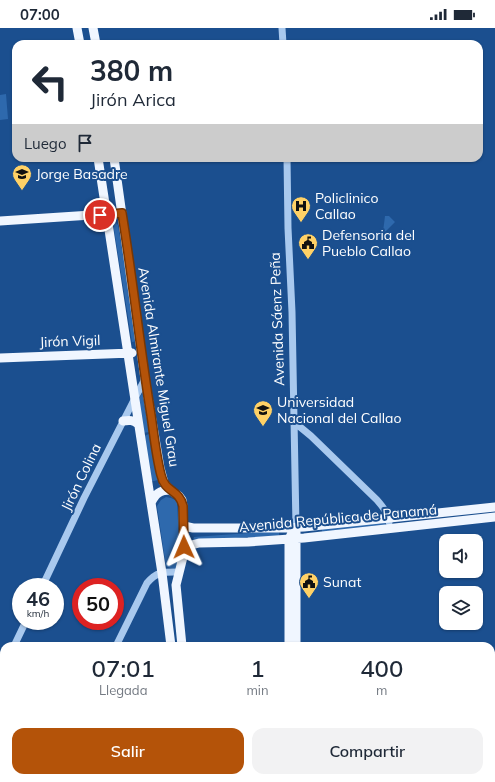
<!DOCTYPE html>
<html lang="es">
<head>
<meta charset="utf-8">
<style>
	:root { --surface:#fff; --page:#f2f2f3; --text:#1f2937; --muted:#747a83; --accent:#b45309 }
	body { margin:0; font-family:Mulish,sans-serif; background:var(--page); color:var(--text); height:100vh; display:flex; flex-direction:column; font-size:15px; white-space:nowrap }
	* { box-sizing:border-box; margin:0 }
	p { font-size:13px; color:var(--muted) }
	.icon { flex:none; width:22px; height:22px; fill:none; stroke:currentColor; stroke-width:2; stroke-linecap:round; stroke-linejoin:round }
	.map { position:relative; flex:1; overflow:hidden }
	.details { position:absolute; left:0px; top:614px; width:495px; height:140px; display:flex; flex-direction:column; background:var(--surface); border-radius:12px 12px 0 0; box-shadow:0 1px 3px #0004 }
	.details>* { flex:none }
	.top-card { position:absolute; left:12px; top:12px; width:471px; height:122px; border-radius:12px; box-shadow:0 1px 3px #0004; background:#fff; color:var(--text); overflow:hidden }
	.fabs { position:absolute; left:439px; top:506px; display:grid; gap:8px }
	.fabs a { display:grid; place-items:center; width:44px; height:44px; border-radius:8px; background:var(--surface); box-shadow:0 1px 3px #0004; font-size:20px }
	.speed { position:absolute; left:12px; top:550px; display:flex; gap:8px; font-size:20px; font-weight:700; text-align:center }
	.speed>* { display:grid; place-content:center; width:52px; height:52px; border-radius:50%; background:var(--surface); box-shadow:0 1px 3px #0004; line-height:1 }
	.speed small { font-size:10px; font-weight:400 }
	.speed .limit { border:6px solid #d22; background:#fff; color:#111 }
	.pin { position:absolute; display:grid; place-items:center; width:34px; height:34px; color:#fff; margin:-17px; border:2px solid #fff; border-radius:50%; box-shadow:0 1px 4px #0007 }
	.me { position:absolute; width:44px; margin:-22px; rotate:359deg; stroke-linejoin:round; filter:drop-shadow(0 0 3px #0008) }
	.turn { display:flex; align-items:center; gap:14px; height:84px; padding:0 12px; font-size:18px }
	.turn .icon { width:52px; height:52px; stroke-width:2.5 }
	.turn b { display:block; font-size:28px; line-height:34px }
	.then { display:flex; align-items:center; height:38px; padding:0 12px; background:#0003; gap:8px; font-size:15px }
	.eta { display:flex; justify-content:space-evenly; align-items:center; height:68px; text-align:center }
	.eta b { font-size:24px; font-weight:600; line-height:28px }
	.button { display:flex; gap:8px; margin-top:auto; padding:8px 12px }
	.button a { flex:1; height:46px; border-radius:12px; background:var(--accent); color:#fff; font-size:16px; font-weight:600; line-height:46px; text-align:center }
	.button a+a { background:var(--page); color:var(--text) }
	.status { display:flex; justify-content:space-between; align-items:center; height:28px; padding:0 20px; background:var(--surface); direction:ltr }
	.status svg { height:11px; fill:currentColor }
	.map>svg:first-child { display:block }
</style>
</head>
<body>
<div class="status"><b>07:00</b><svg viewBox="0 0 49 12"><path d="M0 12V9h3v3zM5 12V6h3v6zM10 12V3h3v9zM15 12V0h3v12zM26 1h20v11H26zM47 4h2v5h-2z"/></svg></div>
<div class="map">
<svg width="495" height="754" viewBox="0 0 495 754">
	<rect width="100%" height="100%" fill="#1b4f8f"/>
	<path fill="#2e69ad" d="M 6,66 L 8,91 L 0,92 L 0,67 Z
		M 385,188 L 389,188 L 395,194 L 384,205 L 383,204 Z
		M 115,194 L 118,197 L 137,313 L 132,314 L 113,195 Z
		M 144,363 L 150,404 L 141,405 L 137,373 Z
		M 149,406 L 152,407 L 158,447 L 158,452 L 154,453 L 151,453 L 144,408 Z
		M 166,469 L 171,470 L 177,473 L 180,536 C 176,541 172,542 166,538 L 157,478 L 161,472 Z
		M 385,495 L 385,498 L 322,504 L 322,500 Z
		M 279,503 L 279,508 L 193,512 L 194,509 Z"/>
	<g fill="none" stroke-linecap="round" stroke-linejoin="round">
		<path stroke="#a9c9ee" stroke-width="7" d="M 282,0 L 283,16
			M 287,130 L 288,200 L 292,284 L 296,499
			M 294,394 L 311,408 L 377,472 C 383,479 388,485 389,494
			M 42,559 L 84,470 L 135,370 L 145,351
			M 14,618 L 26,593
			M 116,618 L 147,555 C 157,543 164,544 178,544
			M 0,648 L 4,639
			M 491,721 L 495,715
			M 50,754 L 52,750
			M 435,754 L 438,750
			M 465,754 L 468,750"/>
		<path stroke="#f0f6ff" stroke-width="9" d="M 77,0 L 80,16
			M 93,0 L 96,16
			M 98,130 L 141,411 L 162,545 L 171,618
			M 114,130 L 145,351 L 160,440 L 164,455 L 170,462 L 179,468 L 182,472 L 183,478 L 184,525 L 176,557 L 182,618
			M 0,193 L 122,185
			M 0,330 L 132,325
			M 123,393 C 130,392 133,392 138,396
			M 151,475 C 155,466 160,462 170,462
			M 184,498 L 193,500 L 284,500 L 304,499 L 495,479
			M 296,504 L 296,618
			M 184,519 L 199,515 L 248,514 L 304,510 L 495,489
			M 289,618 L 289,511 L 291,507
			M 491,692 L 495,686
			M 491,706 L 495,701
			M 187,750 L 188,754
			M 196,750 L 196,754
			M 288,750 L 288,754
			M 297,750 L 297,754
			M 445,754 L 448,750
			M 453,754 L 456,750"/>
	</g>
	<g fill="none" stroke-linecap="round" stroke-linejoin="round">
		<defs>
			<path id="route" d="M 100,187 L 122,185 C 133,252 140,320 151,387 C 154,407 156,428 161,447 C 165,465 179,461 183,478 L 184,519"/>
		</defs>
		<use href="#route" stroke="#753606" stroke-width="10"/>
		<use href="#route" stroke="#b45309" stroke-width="7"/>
	</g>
	<defs>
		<symbol id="school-pin" viewBox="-11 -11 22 30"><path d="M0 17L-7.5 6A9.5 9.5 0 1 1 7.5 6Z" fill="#ffd166" stroke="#1b4f8f"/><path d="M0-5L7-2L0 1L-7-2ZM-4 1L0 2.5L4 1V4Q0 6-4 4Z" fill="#111"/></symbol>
		<symbol id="hospital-pin" viewBox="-11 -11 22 30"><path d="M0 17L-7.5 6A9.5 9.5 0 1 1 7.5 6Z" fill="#ffd166" stroke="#1b4f8f"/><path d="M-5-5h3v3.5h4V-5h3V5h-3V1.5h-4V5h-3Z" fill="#111"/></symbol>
		<symbol id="civic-pin" viewBox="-11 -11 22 30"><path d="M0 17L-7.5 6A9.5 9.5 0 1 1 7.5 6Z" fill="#ffd166" stroke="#1b4f8f"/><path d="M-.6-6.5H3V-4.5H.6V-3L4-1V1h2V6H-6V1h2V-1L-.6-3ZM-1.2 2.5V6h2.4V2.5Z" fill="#111"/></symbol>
		<symbol id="university-pin" viewBox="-11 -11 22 30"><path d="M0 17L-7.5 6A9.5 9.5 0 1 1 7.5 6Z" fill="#ffd166" stroke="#1b4f8f"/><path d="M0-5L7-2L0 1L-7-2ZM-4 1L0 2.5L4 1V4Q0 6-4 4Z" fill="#111"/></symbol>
	</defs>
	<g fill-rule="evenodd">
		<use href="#school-pin" x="11" y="135" width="22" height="30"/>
		<use href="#hospital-pin" x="290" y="167" width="22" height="30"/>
		<use href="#civic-pin" x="297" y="204" width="22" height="30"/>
		<use href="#university-pin" x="252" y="371" width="22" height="30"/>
		<use href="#civic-pin" x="298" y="543" width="22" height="30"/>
	</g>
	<g text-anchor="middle" stroke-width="4" stroke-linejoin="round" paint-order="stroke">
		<g font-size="14" fill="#fff" stroke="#1b4f8f" text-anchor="start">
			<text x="36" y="151">Jorge Basadre</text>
			<text x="315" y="175">Policlinico<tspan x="315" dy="16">Callao</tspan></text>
			<text x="322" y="212">Defensoria del<tspan x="322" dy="16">Pueblo Callao</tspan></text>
			<text x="277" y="379">Universidad<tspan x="277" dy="16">Nacional del Callao</tspan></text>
			<text x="323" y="559">Sunat</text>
		</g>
		<g font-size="14" fill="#fff" stroke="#1b4f8f">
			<text transform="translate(277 291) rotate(-92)" y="5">Avenida Sáenz Peña</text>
			<text transform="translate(70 313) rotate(-2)" y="5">Jirón Vigil</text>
			<text transform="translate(159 339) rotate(81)" y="5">Avenida Almirante Miguel Grau</text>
			<text transform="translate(81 449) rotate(-64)" y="5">Jirón Colina</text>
			<text transform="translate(338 490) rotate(-5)" y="5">Avenida República de Panamá</text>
		</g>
	</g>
</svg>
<div class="fabs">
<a><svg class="icon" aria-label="sound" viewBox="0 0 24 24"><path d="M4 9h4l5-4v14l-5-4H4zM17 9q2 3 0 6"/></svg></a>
<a><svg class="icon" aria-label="layers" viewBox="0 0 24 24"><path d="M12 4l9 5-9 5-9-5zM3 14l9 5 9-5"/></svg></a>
</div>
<div class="speed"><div>46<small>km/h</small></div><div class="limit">50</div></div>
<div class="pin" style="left:100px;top:187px;background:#d93025"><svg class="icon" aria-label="arrive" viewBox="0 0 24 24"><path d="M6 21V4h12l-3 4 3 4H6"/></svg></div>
<svg class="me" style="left:184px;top:519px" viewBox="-20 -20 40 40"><path d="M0-17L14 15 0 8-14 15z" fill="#b45309" stroke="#fff" stroke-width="4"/></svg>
<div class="top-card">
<div class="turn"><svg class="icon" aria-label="left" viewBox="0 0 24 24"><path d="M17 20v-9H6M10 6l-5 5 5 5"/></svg><div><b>380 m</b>Jirón Arica</div></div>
<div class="then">Luego<svg class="icon" aria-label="arrive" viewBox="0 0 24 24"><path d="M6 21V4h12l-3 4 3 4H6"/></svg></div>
</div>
<section class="details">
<div class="eta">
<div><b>07:01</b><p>Llegada</p></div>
<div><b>1</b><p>min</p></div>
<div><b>400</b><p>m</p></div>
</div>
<div class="button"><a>Salir</a><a>Compartir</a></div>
</section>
</div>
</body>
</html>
